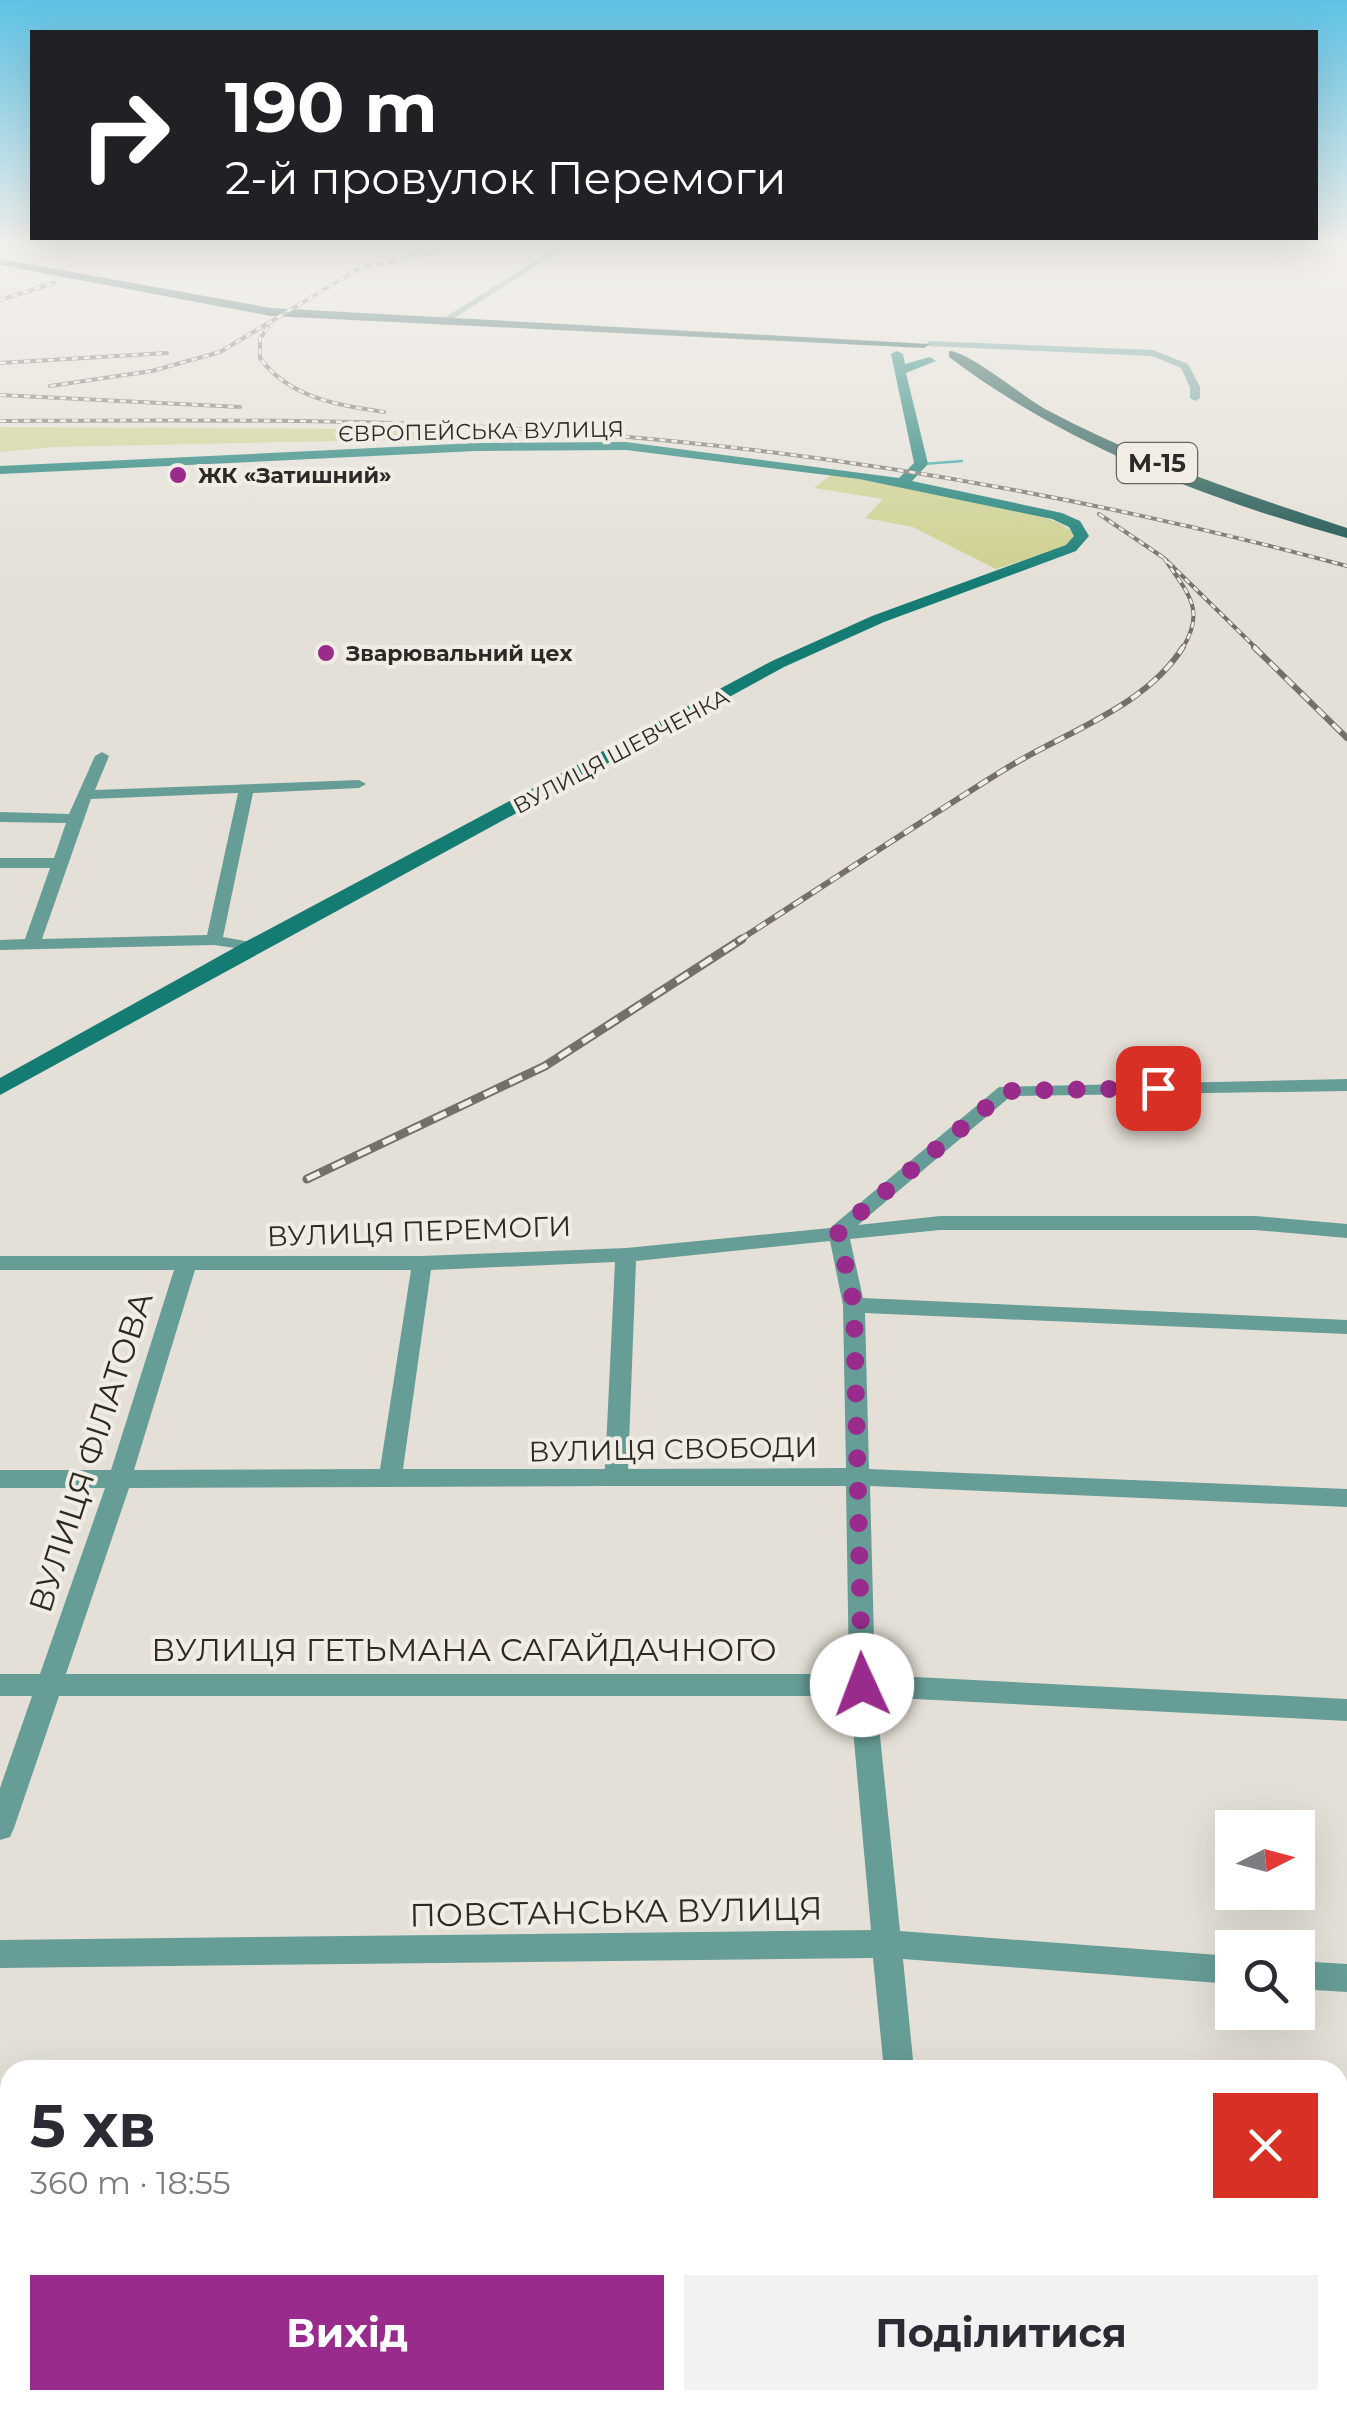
<!DOCTYPE html>
<html lang="uk">
<head>
<meta charset="utf-8">
<style>
	:root { --surface:#fff; --page:#f2f2f3; --text:#2b2b33; --muted:#7c7c81; --accent:#982b8c }
	body { margin:0; font-family:Montserrat,sans-serif; background:var(--page); color:var(--text); height:100vh; display:flex; flex-direction:column; font-size:38px; white-space:nowrap }
	* { box-sizing:border-box; margin:0 }
	p { font-size:32px; color:var(--muted) }
	.icon { flex:none; width:55px; height:55px; fill:none; stroke:currentColor; stroke-width:2; stroke-linecap:round; stroke-linejoin:round }
	.map { position:relative; flex:1; overflow:hidden }
	.side { position:absolute; left:0px; top:2060px; width:1348px; height:350px; display:flex; flex-direction:column; background:var(--surface); border-radius:30px 30px 0 0; box-shadow:0 10px 40px #0002 }
	.side>* { flex:none }
	.banner { position:absolute; left:30px; top:30px; width:1288px; height:210px; border-radius:0px; box-shadow:0 10px 40px #0002; background:#202124; color:#fff; overflow:hidden }
	.needle { width:65px; rotate:84deg }
	.tools { position:absolute; left:1215px; top:1810px; display:grid; gap:20px }
	.tools a { display:grid; place-items:center; width:100px; height:100px; border-radius:0px; background:var(--surface); box-shadow:0 10px 40px #0002; font-size:50px }
	.pin { position:absolute; display:grid; place-items:center; width:85px; height:85px; color:#fff; margin:-42px; border-radius:20px; box-shadow:0 5px 15px #0006 }
	.me { position:absolute; width:110px; margin:-55px; rotate:358deg; stroke-linejoin:round; filter:drop-shadow(0 0 8px #0008) }
	.turn { display:flex; align-items:center; gap:35px; height:210px; padding:0 30px; font-size:45px }
	.turn .icon { width:130px; height:130px; stroke-width:2.5 }
	.turn b { display:block; font-size:70px; line-height:85px }
	.round { display:grid; place-items:center; flex:none; width:105px; height:105px; border-radius:0px; background:var(--page) }
	.summary { display:flex; align-items:center; justify-content:space-between; height:170px; padding:0 30px }
	h1 { font-size:60px; font-weight:700; line-height:75px }
	.action { display:flex; gap:20px; margin-top:auto; padding:20px 30px }
	.action a { flex:1; height:115px; border-radius:0px; background:var(--accent); color:#fff; font-size:40px; font-weight:700; line-height:115px; text-align:center }
	.action a+a { background:var(--page); color:var(--text) }
	.map>svg:first-child { display:block }
</style>
</head>
<body>
<div class="map">
<svg width="1347" height="2410" viewBox="0 0 1347 2410">
	<rect width="100%" height="100%" fill="#e4e0d7"/>
	<path fill="#cdd08e" d="M 0,427 L 386,429 L 474,438 L 55,447 L 0,452 Z
		M 832,474 C 875,482 1058,506 1076,536 L 1064,547 L 996,569 L 913,527 L 865,518 L 883,499 L 814,488 Z"/>
	<g fill="none" stroke-linecap="round" stroke-linejoin="round">
		<path stroke="#2ea4a7" stroke-width="2.5" d="M 924,464 L 962,461"/>
		<path fill="#679d97" fill-rule="evenodd" d="M 563,243 L 573,243 L 443,325 L 436,323 Z
			M 929,341 L 1153,350 L 1188,364 L 1200,387 L 1200,398 L 1195,401 L 1190,398 L 1190,387 L 1181,368 L 1152,356 L 926,346 Z
			M 102,752 L 109,756 L 95,790 L 359,780 L 366,784 L 359,788 L 253,793 L 223,937 L 256,943 L 256,951 L 214,945 L 0,950 L 0,940 L 25,939 L 50,868 L 0,868 L 0,858 L 54,858 L 66,823 L 0,822 L 0,812 L 69,814 L 95,756 ZM 238,793 L 207,935 L 42,939 L 91,799 Z
			M 1347,1079 L 1347,1091 L 1011,1096 L 858,1225 L 940,1216 L 1255,1216 L 1347,1224 L 1347,1238 L 1255,1230 L 940,1230 L 850,1239 L 863,1298 L 1347,1320 L 1347,1334 L 865,1313 L 869,1469 L 1347,1489 L 1347,1507 L 870,1486 L 875,1675 L 1347,1699 L 1347,1721 L 876,1697 L 900,1931 L 1232,1956 L 1232,1984 L 903,1959 L 914,2070 L 884,2070 L 873,1958 L 0,1968 L 0,1940 L 871,1930 L 850,1696 L 59,1696 L 14,1828 L 10,1837 L 0,1840 L 0,1788 L 32,1696 L 0,1696 L 0,1674 L 40,1674 L 105,1488 L 0,1488 L 0,1470 L 111,1470 L 174,1270 L 0,1270 L 0,1256 L 422,1256 L 626,1248 L 830,1228 L 999,1087 ZM 830,1241 L 843,1305 L 846,1468 L 628,1469 L 636,1261 ZM 615,1262 L 605,1469 L 403,1469 L 431,1270 ZM 195,1270 L 411,1270 L 380,1469 L 134,1470 ZM 608,1486 L 846,1486 L 849,1674 L 66,1674 L 129,1488 Z
			M 1298,1961 L 1347,1964 L 1347,1992 L 1298,1989 Z
			M 0,2267 L 10,2267 L 10,2301 L 0,2301 Z
			M 1338,2302 L 1347,2303 L 1347,2337 L 1338,2336 Z
			M 903,2400 L 939,2400 L 939,2410 L 903,2410 Z"/>
		<path fill="#157c74" fill-rule="evenodd" d="M 897,351 L 903,354 L 905,364 L 930,357 L 936,361 L 906,373 L 928,464 L 912,481 L 1062,513 L 1080,521 L 1089,536 L 1076,551 L 884,622 L 784,667 L 0,1095 L 0,1078 L 243,943 L 772,661 L 872,616 L 1066,545 L 1074,536 L 1069,527 L 1052,519 L 859,479 L 626,450 L 476,451 L 0,474 L 0,466 L 476,443 L 626,442 L 899,478 L 914,463 L 891,354 Z"/>
		<path fill="#16504b" fill-rule="evenodd" d="M 0,259 L 271,308 L 930,344 L 924,348 L 271,316 L 0,265 Z
			M 949,351 C 967,350 1026,399 1047,410 C 1142,461 1245,494 1347,528 L 1347,538 C 1208,500 1064,444 949,357 Z"/>
		<defs>
			<path id="rail-far2" d="M 0,300 L 54,283
				M 268,327 L 260,339 L 260,358 C 289,398 338,405 384,412
				M 0,363 L 167,353
				M 50,386 L 152,371 L 220,352 L 360,268 L 477,243
				M 0,395 L 240,407
				M 0,421 C 189,420 378,418 566,432 C 831,451 1091,497 1347,566
				M 1099,514 L 1164,558 L 1257,649
				M 1164,558 C 1187,593 1207,609 1182,649"/>
			<path id="rail-far1" d="M 1254,647 L 1347,738
				M 738,941 C 826,884 914,826 1002,771 C 1062,733 1145,708 1183,647"/>
			<path id="rail" d="M 307,1179 L 545,1066 L 742,939"/>
		</defs>
		<use href="#rail-far2" stroke="#72706a" stroke-width="4"/>
		<use href="#rail-far1" stroke="#72706a" stroke-width="6"/>
		<use href="#rail" stroke="#72706a" stroke-width="9"/>
		<use href="#rail-far2" stroke="#f1ede4" stroke-width="2.5" stroke-dasharray="6" stroke-linecap="butt"/>
		<use href="#rail-far1" stroke="#f1ede4" stroke-width="4" stroke-dasharray="11" stroke-linecap="butt"/>
		<use href="#rail" stroke="#f1ede4" stroke-width="5" stroke-dasharray="14" stroke-linecap="butt"/>
	</g>
	<linearGradient id="sky" x2="0" y2="1"><stop stop-color="#5ec2e4"/><stop offset="0.42" stop-color="#f3f1ed"/><stop offset="1" stop-color="#f3f1ed" stop-opacity="0"/></linearGradient>
	<rect width="1347" height="581" fill="url(#sky)"/>
	<g fill="none" stroke-linecap="round" stroke-linejoin="round">
		<path stroke="#982b8c" stroke-width="18" stroke-dasharray="0 32.4" d="M 862,1685 L 854,1305 L 838,1231 L 1006,1091 L 1158,1088"/>
	</g>
	<g fill="#982b8c" stroke="#f1ede4" stroke-width="4">
		<circle cx="178" cy="475" r="10"/>
		<circle cx="326" cy="653" r="10"/>
	</g>
	<g text-anchor="middle" stroke-width="8" stroke-linejoin="round" paint-order="stroke">
		<g font-size="22" fill="#2b2a27" stroke="#f1ede4">
			<text transform="translate(481 431) rotate(-1)" y="8">ЄВРОПЕЙСЬКА ВУЛИЦЯ</text>
			<text transform="translate(621 751) rotate(-28)" y="8">ВУЛИЦЯ ШЕВЧЕНКА</text>
		</g>
		<g font-size="22" font-weight="bold" fill="#2b2a27" stroke="#f1ede4" text-anchor="start">
			<text x="198" y="483">ЖК «Затишний»</text>
			<text x="346" y="661">Зварювальний цех</text>
		</g>
		<rect fill="#f1ede4" stroke="#666460" stroke-width="2.5" x="1117" y="443" width="80" height="40" rx="8"/>
		<g font-size="25" font-weight="bold" fill="#2b2a27">
			<text x="1157" y="472">М-15</text>
		</g>
		<g font-size="28" fill="#2b2a27" stroke="#f1ede4">
			<text transform="translate(419 1231) rotate(-2)" y="10">ВУЛИЦЯ ПЕРЕМОГИ</text>
			<text transform="translate(673 1449) rotate(-1)" y="10">ВУЛИЦЯ СВОБОДИ</text>
		</g>
		<g font-size="32" fill="#2b2a27" stroke="#f1ede4">
			<text transform="translate(91 1452) rotate(-72)" y="11">ВУЛИЦЯ ФІЛАТОВА</text>
			<text x="464" y="1661">ВУЛИЦЯ ГЕТЬМАНА САГАЙДАЧНОГО</text>
			<text transform="translate(616 1912) rotate(-1)" y="11">ПОВСТАНСЬКА ВУЛИЦЯ</text>
		</g>
	</g>
</svg>
<div class="tools">
<a><svg class="needle" viewBox="-14 -14 28 28"><path d="M0-13l5 13h-10z" fill="#e53935"/><path d="M0 13l5-13h-10z" fill="#7c7c81"/></svg></a>
<a><svg class="icon" aria-label="search" viewBox="0 0 24 24"><circle cx="10" cy="10" r="6"/><path d="M15 15l6 6"/></svg></a>
</div>
<div class="pin" style="left:1158px;top:1088px;background:#d93025"><svg class="icon" aria-label="arrive" viewBox="0 0 24 24"><path d="M6 21V4h12l-3 4 3 4H6"/></svg></div>
<svg class="me" style="left:862px;top:1685px" viewBox="-20 -20 40 40"><circle r="19" fill="#fff"/><path d="M0-13L10 11 0 6-10 11z" fill="#982b8c"/></svg>
<div class="banner">
<div class="turn"><svg class="icon" aria-label="right" viewBox="0 0 24 24"><path d="M7 20v-9h11M14 6l5 5-5 5"/></svg><div><b>190 m</b>2-й провулок Перемоги</div></div>
</div>
<section class="side">
<div class="summary"><div><h1>5 хв</h1><p>360 m · 18:55</p></div><a class="round" style="background:#d93025;color:#fff"><svg class="icon" aria-label="close" viewBox="0 0 24 24"><path d="M6 6l12 12M18 6L6 18"/></svg></a></div>
<div class="action"><a>Вихід</a><a>Поділитися</a></div>
</section>
</div>
</body>
</html>
